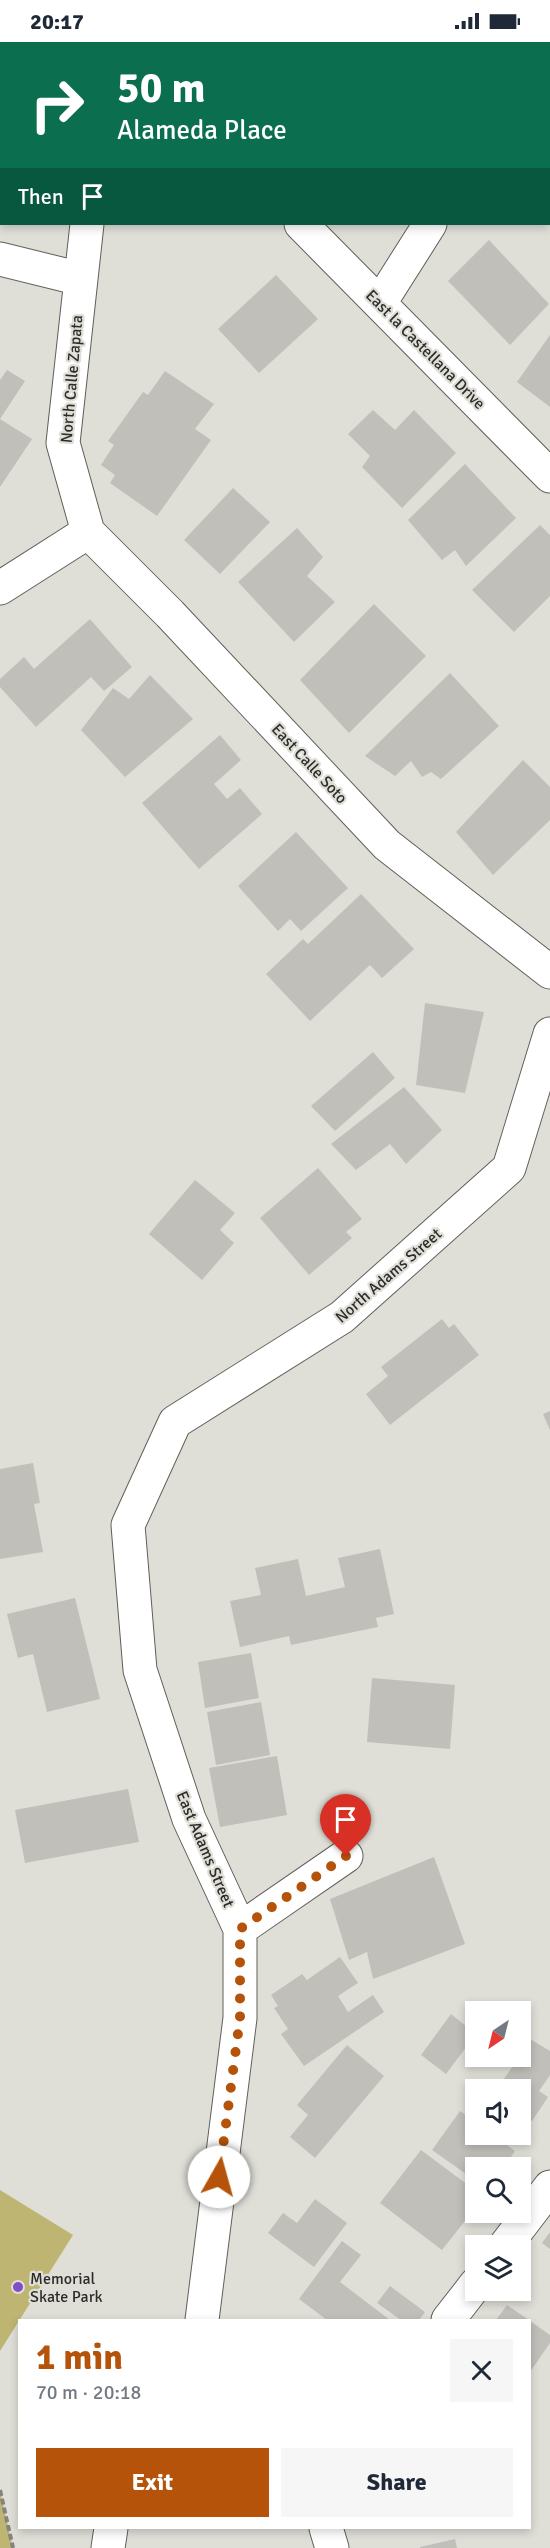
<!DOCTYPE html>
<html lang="en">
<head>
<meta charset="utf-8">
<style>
	:root { --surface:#fff; --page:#f6f6f7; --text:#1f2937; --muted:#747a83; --accent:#b45309 }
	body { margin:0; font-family:Signika,sans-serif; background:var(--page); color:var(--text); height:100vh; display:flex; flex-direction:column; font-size:22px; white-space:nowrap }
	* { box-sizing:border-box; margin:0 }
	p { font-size:20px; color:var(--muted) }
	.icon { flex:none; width:33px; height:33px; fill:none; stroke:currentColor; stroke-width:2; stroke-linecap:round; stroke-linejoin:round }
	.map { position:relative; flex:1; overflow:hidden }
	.panel { position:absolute; left:18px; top:2277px; width:513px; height:210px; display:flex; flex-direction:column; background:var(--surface); border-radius:0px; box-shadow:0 3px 9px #0003 }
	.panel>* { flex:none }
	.hud { position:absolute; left:0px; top:0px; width:550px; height:183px; box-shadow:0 3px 9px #0003; background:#0b6e4f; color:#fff; overflow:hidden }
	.needle { width:39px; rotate:215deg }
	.buttons { position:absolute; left:465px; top:1959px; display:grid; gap:12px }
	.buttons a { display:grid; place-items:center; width:66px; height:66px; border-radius:0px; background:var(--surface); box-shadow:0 3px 9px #0003; font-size:30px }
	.pin { position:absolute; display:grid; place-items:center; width:51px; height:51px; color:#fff; margin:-62px -26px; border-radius:50% 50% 50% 0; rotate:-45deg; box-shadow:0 0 6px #0007 }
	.pin .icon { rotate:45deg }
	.me { position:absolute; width:66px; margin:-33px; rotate:7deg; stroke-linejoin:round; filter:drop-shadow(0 0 4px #0008) }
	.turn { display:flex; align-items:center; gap:21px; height:126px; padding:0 18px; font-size:27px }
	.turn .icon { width:78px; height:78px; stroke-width:2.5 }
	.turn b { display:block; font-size:42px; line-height:51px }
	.then { display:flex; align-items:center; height:57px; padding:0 18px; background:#0003; gap:12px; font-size:22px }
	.round { display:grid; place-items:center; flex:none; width:63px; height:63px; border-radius:0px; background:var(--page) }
	.overview { display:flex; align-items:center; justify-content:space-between; height:102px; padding:0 18px }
	h1 { font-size:36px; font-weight:700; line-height:45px; color:var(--accent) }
	.primary-button { display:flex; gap:12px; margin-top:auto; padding:12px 18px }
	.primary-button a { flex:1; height:69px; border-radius:0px; background:var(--accent); color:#fff; font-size:24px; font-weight:700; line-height:69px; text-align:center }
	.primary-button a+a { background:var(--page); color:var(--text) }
	.status { display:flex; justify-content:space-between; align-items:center; height:42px; padding:0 30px; background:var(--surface); direction:ltr }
	.status svg { height:16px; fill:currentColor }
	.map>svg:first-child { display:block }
</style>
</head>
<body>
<div class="status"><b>20:17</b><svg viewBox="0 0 49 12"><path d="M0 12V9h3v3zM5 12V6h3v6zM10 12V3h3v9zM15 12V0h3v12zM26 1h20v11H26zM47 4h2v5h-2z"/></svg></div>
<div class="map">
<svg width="550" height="2506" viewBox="0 0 550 2506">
	<rect width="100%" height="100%" fill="#dfdfd8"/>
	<path fill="#beb573" d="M 0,2148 L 73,2193 L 0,2309 Z
		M 0,2448 L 13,2506 L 0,2506 Z"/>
	<path fill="#c0bfb9" d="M 489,198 L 549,262 L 510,303 L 448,239 Z
		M 276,233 L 318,277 L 259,331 L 218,287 Z
		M 550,293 L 550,365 L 517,340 Z
		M 7,328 L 25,339 L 0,377 L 32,397 L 0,445 L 0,338 Z
		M 165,329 L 214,362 L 195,387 L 211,398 L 157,474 L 110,441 L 115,433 L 101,423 L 114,403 L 108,399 L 143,350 L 148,353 Z
		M 373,368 L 395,388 L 414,368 L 456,411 L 402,466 L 362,425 L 370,414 L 348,392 Z
		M 465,422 L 516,476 L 466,524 L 455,508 L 442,518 L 408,478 Z
		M 233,446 L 270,480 L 220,532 L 184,498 Z
		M 540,483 L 550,493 L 550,554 L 514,590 L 472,548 Z
		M 297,486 L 323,515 L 307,534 L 335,560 L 294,600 L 238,540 Z
		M 374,562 L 426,614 L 349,691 L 300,638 Z
		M 90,577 L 132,625 L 104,649 L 91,635 L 36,685 L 0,645 L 0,637 L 24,615 L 34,627 Z
		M 450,631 L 499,684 L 441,737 L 431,730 L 422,735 L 411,719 L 395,734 L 365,714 Z
		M 150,633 L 193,677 L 125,735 L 81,688 L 113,646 L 129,657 Z
		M 220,693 L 241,718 L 214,742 L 227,757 L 240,746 L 262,772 L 199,827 L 142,761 Z
		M 523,718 L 550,745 L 550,778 L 493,833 L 456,790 Z
		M 296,790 L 348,846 L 301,889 L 290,877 L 278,889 L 238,844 Z
		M 361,852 L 414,907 L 382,936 L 370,923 L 310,979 L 266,932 L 303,897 L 308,902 Z
		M 425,961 L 484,970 L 465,1051 L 416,1043 Z
		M 373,1010 L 395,1036 L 335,1089 L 311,1064 Z
		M 404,1045 L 442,1088 L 406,1122 L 390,1102 L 356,1128 L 331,1102 Z
		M 318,1126 L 362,1177 L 346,1190 L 352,1196 L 309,1233 L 260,1176 Z
		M 195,1138 L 235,1171 L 220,1188 L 234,1201 L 202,1238 L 149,1192 Z
		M 442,1277 L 449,1286 L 454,1282 L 479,1313 L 390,1383 L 366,1352 L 388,1334 L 381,1325 Z
		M 550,1369 L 550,1388 L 543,1372 Z
		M 33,1421 L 40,1461 L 34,1462 L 43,1510 L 0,1517 L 0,1427 Z
		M 380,1507 L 394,1572 L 376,1576 L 378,1585 L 291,1603 L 289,1594 L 240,1605 L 230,1559 L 261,1553 L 255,1526 L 298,1517 L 306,1554 L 345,1545 L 338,1516 Z
		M 75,1556 L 100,1657 L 47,1670 L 33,1612 L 18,1616 L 7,1572 Z
		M 251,1611 L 259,1656 L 205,1666 L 198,1620 Z
		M 372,1636 L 455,1643 L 450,1707 L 367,1700 Z
		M 261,1660 L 270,1713 L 216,1723 L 207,1670 Z
		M 277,1714 L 287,1773 L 220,1785 L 209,1726 Z
		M 128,1747 L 139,1800 L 25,1821 L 15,1768 Z
		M 434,1815 L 465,1902 L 373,1937 L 367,1910 L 349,1918 L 330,1857 Z
		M 340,1915 L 358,1941 L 338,1954 L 348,1970 L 373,1953 L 384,1970 L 304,2024 L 281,1992 L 288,1987 L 274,1966 L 278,1964 L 271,1953 L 302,1932 L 307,1938 Z
		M 451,1972 L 476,1992 L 446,2032 L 421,2013 Z
		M 530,1997 L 550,2009 L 550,2033 L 539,2049 L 548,2055 L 532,2079 L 524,2074 L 520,2079 L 520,2048 L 496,2048 L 520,2014 Z
		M 347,2003 L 384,2034 L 315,2116 L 290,2095 L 308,2073 L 297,2063 Z
		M 460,2069 L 476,2080 L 476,2092 L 492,2092 L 515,2109 L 504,2126 L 476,2126 L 476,2139 L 432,2108 Z
		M 421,2108 L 476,2149 L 476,2165 L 442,2208 L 380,2161 Z
		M 315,2157 L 347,2181 L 314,2225 L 268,2191 L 283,2171 L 297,2181 Z
		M 550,2190 L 550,2207 L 542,2201 Z
		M 342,2199 L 361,2213 L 340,2240 L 390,2278 L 327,2278 L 299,2257 Z
		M 390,2244 L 425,2270 L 419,2278 L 401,2278 L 377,2261 Z
		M 507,2263 L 529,2278 L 496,2278 Z
		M 530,2279 L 550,2293 L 550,2301 L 530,2330 Z
		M 455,2497 L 457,2506 L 420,2506 L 420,2505 Z"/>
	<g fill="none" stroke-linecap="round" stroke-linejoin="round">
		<defs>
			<path id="street" d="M 119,0 L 121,2
				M 544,2 L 545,0
				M 87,182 L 63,401 L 88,490 L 170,572 L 387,803 L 550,930
				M 301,182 L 550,434
				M 0,217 L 81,237
				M 380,261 L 430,182
				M 0,546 L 88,490
				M 240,1887 L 346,1814
				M 505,2204 L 550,2145
				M 202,2278 L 240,1976 L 240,1887 L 189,1777 L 140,1628 L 128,1483 L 175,1380 L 342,1275 L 509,1126 L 550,992
				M 448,2278 L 476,2242
				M 326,2486 L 332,2506
				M 108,2506 L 111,2486"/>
		</defs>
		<use href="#street" stroke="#605f5a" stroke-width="35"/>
		<path stroke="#84837f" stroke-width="4" stroke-dasharray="6 3" stroke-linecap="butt" d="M 0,2448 L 13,2506"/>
		<use href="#street" stroke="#fff" stroke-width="33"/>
	</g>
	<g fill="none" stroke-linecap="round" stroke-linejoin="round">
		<path stroke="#b45309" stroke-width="10" stroke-dasharray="0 18" d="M 219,2135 L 240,1976 L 240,1887 L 346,1814"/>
	</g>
	<circle fill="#804dc5" stroke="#dfdfd8" stroke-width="2" cx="18" cy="2245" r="6"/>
	<g text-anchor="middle" stroke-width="4.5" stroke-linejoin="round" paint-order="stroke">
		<g font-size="16" fill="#2d2c2a" stroke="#dfdfd8">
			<text transform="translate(426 307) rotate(45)" y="6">East la Castellana Drive</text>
			<text transform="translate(71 337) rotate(-85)" y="6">North Calle Zapata</text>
			<text transform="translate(310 721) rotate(47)" y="6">East Calle Soto</text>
			<text transform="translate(388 1233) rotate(-41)" y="6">North Adams Street</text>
			<text transform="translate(206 1807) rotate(67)" y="6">East Adams Street</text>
		</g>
		<g font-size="16" fill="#2d2c2a" stroke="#dfdfd8" text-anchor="start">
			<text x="30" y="2242">Memorial<tspan x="30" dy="18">Skate Park</tspan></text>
		</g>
	</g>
</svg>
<div class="buttons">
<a><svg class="needle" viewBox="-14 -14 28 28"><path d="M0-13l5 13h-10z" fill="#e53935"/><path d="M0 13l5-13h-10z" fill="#747a83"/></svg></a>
<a><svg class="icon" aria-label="sound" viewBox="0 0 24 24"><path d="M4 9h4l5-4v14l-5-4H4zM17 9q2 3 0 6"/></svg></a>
<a><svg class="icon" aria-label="search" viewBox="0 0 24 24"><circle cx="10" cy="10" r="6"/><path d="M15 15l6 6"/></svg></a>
<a><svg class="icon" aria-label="layers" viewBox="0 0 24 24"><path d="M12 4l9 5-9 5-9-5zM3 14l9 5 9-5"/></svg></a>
</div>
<div class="pin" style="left:346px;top:1814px;background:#d93025"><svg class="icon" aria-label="arrive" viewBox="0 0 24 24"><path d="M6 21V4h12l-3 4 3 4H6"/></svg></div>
<svg class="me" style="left:219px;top:2135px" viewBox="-20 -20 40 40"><circle r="19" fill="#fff"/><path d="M0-13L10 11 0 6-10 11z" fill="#b45309"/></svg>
<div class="hud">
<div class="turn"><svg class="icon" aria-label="right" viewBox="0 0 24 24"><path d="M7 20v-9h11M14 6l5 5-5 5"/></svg><div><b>50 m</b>Alameda Place</div></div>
<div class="then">Then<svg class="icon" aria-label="arrive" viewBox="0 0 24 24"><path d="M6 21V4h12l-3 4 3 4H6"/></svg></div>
</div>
<section class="panel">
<div class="overview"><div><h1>1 min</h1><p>70 m · 20:18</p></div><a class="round"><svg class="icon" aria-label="close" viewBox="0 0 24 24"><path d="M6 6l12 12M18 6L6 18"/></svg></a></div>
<div class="primary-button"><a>Exit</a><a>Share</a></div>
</section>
</div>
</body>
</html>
